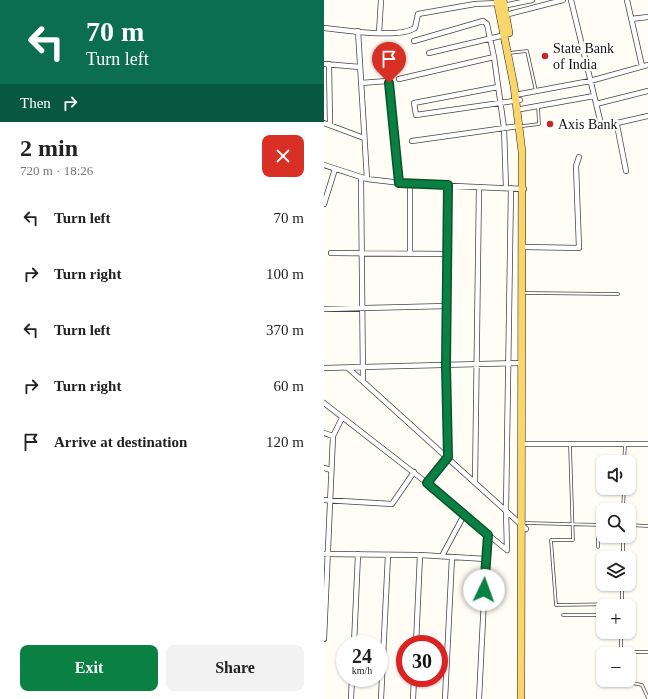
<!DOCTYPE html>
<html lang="en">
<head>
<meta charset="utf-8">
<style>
	:root { --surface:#fff; --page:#f2f2f2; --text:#222; --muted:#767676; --accent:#0b8043 }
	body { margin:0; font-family:"Times New Roman",serif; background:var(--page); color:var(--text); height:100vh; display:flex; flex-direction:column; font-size:15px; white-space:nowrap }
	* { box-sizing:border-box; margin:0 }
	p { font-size:13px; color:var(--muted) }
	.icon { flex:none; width:22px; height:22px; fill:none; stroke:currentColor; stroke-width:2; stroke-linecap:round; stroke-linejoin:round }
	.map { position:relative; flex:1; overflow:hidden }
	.side { display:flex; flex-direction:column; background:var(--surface); width:324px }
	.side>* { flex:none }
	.top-card { background:#0b6e4f; color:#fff; overflow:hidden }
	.buttons { position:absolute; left:272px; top:455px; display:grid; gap:8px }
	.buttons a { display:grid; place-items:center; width:40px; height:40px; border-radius:8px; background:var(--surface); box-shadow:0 1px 3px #0004; font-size:20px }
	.speed { position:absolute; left:12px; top:635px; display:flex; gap:8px; font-size:20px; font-weight:700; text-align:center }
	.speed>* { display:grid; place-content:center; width:52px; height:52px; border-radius:50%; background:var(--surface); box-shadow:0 1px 3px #0004; line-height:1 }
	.speed small { font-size:10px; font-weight:400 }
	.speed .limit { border:6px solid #d22; background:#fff; color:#111 }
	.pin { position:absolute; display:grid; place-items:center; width:34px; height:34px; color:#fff; margin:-41px -17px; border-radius:50% 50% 50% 0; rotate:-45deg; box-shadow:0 0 4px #0007 }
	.pin .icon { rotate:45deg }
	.me { position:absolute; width:44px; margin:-22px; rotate:3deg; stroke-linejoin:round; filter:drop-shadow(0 0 3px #0008) }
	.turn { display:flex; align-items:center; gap:14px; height:84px; padding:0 20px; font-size:18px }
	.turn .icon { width:52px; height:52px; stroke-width:2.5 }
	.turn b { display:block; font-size:28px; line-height:34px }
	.then { display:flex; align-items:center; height:38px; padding:0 20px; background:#0003; gap:8px; font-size:15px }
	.round { display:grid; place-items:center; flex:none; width:42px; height:42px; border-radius:8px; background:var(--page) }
	.head { display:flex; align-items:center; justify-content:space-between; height:68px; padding:0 20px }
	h1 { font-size:24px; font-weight:700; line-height:30px }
	.button { display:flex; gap:8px; margin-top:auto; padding:8px 20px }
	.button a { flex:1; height:46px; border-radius:8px; background:var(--accent); color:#fff; font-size:16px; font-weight:700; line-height:46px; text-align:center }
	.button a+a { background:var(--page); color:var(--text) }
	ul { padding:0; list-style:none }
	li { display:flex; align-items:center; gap:12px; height:56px; padding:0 20px }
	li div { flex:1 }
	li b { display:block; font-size:15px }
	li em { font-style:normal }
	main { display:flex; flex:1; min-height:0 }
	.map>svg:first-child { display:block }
</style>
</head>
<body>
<main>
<section class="side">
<div class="top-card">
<div class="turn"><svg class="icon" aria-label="left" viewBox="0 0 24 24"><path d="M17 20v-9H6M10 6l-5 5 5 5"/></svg><div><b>70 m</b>Turn left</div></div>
<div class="then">Then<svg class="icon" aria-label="right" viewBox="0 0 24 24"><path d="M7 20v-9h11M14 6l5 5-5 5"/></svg></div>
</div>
<div class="head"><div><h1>2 min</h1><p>720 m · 18:26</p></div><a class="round" style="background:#d93025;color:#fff"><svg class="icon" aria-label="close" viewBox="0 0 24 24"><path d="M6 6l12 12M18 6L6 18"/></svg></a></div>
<ul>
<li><svg class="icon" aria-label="left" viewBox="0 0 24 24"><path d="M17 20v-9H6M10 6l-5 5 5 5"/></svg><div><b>Turn left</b></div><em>70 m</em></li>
<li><svg class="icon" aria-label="right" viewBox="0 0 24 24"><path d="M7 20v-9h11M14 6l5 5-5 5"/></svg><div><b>Turn right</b></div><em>100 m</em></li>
<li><svg class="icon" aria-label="left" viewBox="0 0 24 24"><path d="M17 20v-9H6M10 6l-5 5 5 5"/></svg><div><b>Turn left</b></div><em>370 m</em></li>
<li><svg class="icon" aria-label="right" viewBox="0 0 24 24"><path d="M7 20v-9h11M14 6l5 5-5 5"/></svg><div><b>Turn right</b></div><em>60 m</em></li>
<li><svg class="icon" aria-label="arrive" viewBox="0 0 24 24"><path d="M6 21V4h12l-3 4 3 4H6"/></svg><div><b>Arrive at destination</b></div><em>120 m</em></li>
</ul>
<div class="button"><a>Exit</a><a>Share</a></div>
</section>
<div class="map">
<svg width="324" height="699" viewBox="0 0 324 699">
	<rect width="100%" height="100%" fill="#fffdf5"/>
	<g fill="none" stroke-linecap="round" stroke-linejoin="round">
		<defs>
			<path id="lane" d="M 185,53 L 203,51 L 212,91
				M 199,126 L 215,124 L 214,106
				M 202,293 L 294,294
				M 246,445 L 249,540 L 227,540 L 232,605 L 298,604
				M 300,462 L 301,445
				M 299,510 L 300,488
				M 202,523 L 279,525
				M 305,525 L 324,526
				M 274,547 L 274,524
				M 299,558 L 299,536
				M 298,606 L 298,584
				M 239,615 L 279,615
				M 297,632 L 297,652 L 324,652
				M 299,681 L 318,685 L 324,698"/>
			<path id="street" d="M 247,0 L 277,124 L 280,126 L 324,116
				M 303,0 L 318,66
				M 179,6 L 208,0
				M 181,15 L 239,0
				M 307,19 L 324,17
				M 0,28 C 21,30 74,39 91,28 L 94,14 L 151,4 L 174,3
				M 34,31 L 43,179
				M 55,33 L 57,0
				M 90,41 L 159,21 L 163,24 L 170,57 L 180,128 L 182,188
				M 105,53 L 181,35
				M 0,64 L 36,67
				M 5,64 L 6,125
				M 75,79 L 170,57
				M 37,83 L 63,81 L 65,83 L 75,183
				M 174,87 L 90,103 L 92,115 L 196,100
				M 191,95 L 266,81 L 324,65
				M 272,104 L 324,91
				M 197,109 L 270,96
				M 0,123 L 40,138
				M 293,125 L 302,171
				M 88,141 L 195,126
				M 0,165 L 43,179 L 86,184 L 200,189
				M 37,178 L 39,381
				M 0,204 L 11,169
				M 202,247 L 255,248 L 252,166 L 255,157
				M 7,253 L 124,254
				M 86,253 L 86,184
				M 0,309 L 123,306
				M 0,368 L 198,363
				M 24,368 L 202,529
				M 0,403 L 103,483 L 157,529 L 183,550
				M 0,433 L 9,436 L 0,639
				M 9,436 L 18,418
				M 198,444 L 324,444
				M 0,468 L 7,470
				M 151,482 L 155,187
				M 103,483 L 124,457 L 122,366 L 124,185
				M 0,500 L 68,504 L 90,472
				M 183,550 L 182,510 L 187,188
				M 0,554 L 96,555 L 162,559 L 155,699
				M 118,556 L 140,515
				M 162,559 L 164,535
				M 30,644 L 34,554
				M 92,644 L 96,555
				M 27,699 L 28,678
				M 57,699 L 64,555
				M 89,699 L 90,678
				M 121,699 L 128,557"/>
			<path id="primary" d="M 173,0 L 190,86 L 198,152 L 197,699
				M 179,0 L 185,33"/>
		</defs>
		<use href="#lane" stroke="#444" stroke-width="3.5"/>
		<use href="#street" stroke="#444" stroke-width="6"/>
		<use href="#primary" stroke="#222" stroke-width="8"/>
		<use href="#lane" stroke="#fff" stroke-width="2"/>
		<use href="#street" stroke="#fff" stroke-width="4.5"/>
		<use href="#primary" stroke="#f9d66b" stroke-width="7"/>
	</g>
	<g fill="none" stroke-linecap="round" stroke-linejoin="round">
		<defs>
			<path id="route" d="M 65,83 L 75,183 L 124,185 L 122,366 L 124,457 L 103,483 L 164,535 L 160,590"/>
		</defs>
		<use href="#route" stroke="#07532c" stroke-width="10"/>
		<use href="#route" stroke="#0b8043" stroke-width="7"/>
	</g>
	<g fill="#c4262e" stroke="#fff" stroke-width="1.5">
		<circle cx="221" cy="56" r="4"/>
		<circle cx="226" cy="124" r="4"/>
	</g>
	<g text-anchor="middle" stroke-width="4" stroke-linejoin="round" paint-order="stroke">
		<g font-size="14" fill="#111" stroke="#fff" text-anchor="start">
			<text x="229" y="53">State Bank<tspan x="229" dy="16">of India</tspan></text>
			<text x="234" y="129">Axis Bank</text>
		</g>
	</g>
</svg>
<div class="buttons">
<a><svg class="icon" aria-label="sound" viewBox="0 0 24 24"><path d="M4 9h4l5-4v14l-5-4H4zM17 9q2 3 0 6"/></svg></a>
<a><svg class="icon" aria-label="search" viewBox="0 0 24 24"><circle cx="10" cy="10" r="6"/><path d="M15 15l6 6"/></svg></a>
<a><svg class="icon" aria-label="layers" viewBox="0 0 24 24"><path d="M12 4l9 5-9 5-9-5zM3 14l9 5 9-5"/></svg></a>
<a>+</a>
<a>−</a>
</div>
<div class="speed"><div>24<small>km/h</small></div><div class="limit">30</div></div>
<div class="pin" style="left:65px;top:83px;background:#d93025"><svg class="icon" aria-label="arrive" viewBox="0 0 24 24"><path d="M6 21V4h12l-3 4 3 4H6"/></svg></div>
<svg class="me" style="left:160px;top:590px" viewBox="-20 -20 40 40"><circle r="19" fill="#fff"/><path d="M0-13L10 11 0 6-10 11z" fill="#0b8043"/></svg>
</div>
</main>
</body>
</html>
